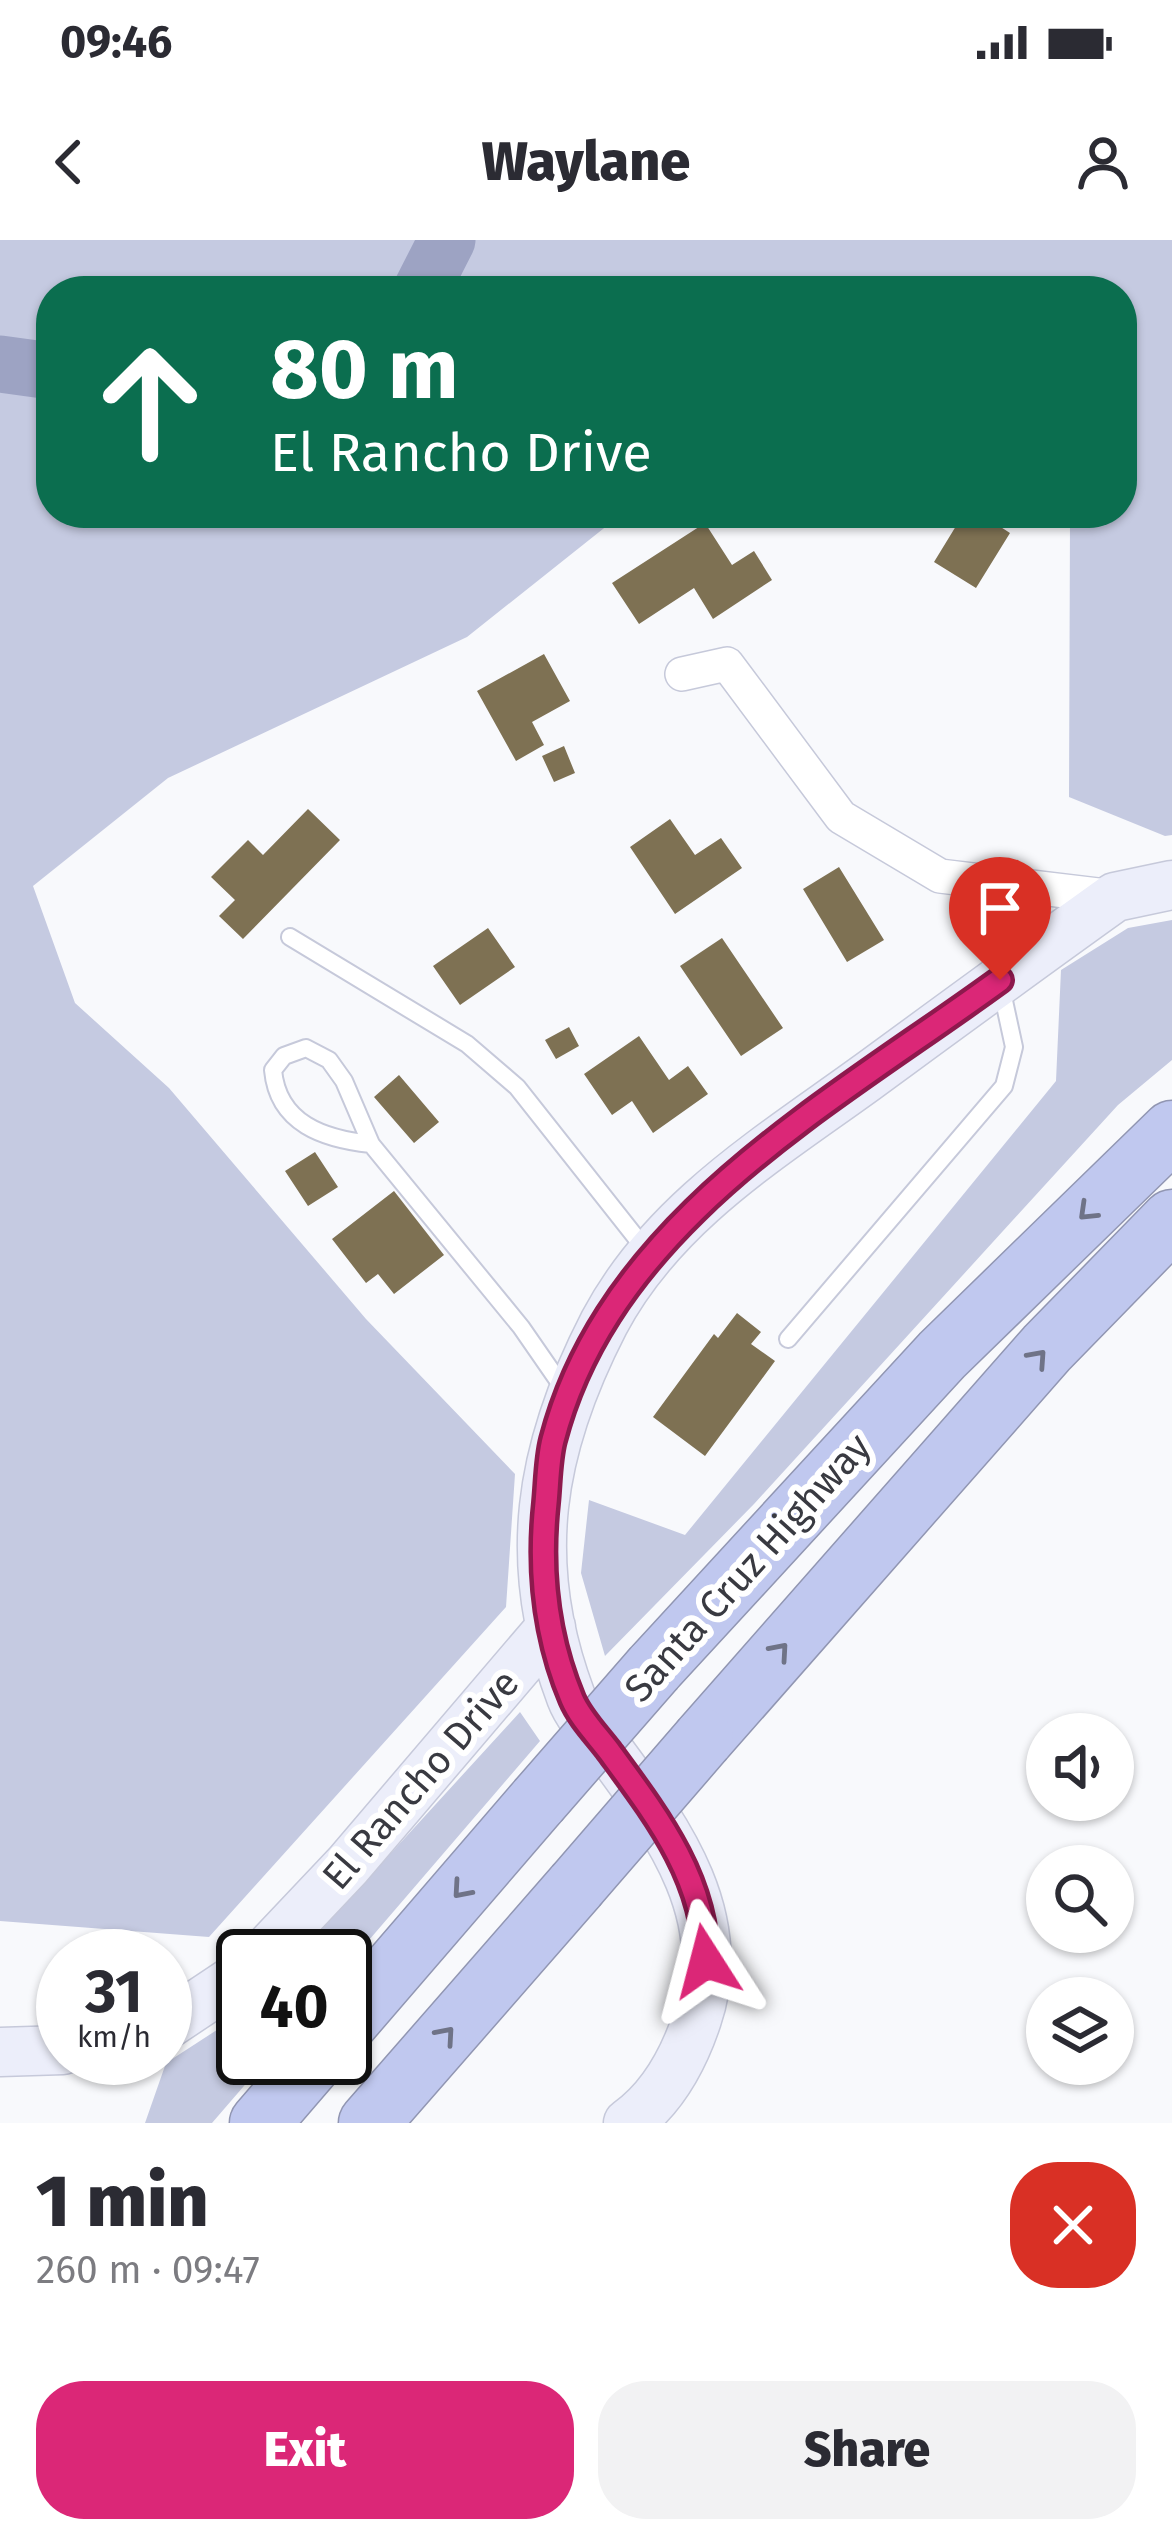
<!DOCTYPE html>
<html lang="en">
<head>
<meta charset="utf-8">
<style>
	:root { --surface:#fff; --page:#f2f2f3; --text:#2b2b33; --muted:#7c7c81; --accent:#db2777 }
	body { margin:0; font-family:"Fira Sans",sans-serif; background:var(--page); color:var(--text); height:100vh; display:flex; flex-direction:column; font-size:45px; white-space:nowrap }
	* { box-sizing:border-box; margin:0 }
	p { font-size:39px; color:var(--muted) }
	.icon { flex:none; width:66px; height:66px; fill:none; stroke:currentColor; stroke-width:2; stroke-linecap:round; stroke-linejoin:round }
	.map { position:relative; height:1883px; overflow:hidden }
	.side { display:flex; flex-direction:column; background:var(--surface); flex:1 }
	.side>* { flex:none }
	.guide { position:absolute; left:36px; top:36px; width:1101px; height:252px; border-radius:48px; box-shadow:0 3px 9px #0004; background:#0b6e4f; color:#fff; overflow:hidden }
	.buttons { position:absolute; left:1026px; top:1473px; display:grid; gap:24px }
	.buttons a { display:grid; place-items:center; width:108px; height:108px; border-radius:50%; background:var(--surface); box-shadow:0 3px 9px #0004; font-size:60px }
	.speed { position:absolute; left:36px; top:1689px; display:flex; gap:24px; font-size:60px; font-weight:700; text-align:center }
	.speed>* { display:grid; place-content:center; width:156px; height:156px; border-radius:50%; background:var(--surface); box-shadow:0 3px 9px #0004; line-height:1 }
	.speed small { font-size:30px; font-weight:400 }
	.speed .limit { border:6px solid #111; border-radius:18px; background:#fff; color:#111 }
	.pin { position:absolute; display:grid; place-items:center; width:102px; height:102px; color:#fff; margin:-123px -51px; border-radius:50% 50% 50% 0; rotate:-45deg; box-shadow:0 0 12px #0007 }
	.pin .icon { rotate:45deg }
	.me { position:absolute; width:132px; margin:-66px; rotate:351deg; stroke-linejoin:round; filter:drop-shadow(0 0 9px #0008) }
	.turn { display:flex; align-items:center; gap:42px; height:252px; padding:0 36px; font-size:54px }
	.turn .icon { width:156px; height:156px; stroke-width:2.5 }
	.turn b { display:block; font-size:84px; line-height:102px }
	.round { display:grid; place-items:center; flex:none; width:126px; height:126px; border-radius:48px; background:var(--page) }
	.summary { display:flex; align-items:center; justify-content:space-between; height:204px; padding:0 36px }
	h1 { font-size:72px; font-weight:800; line-height:90px }
	.button { display:flex; gap:24px; margin-top:auto; padding:24px 36px }
	.button a { flex:1; height:138px; border-radius:48px; background:var(--accent); color:#fff; font-size:48px; font-weight:800; line-height:138px; text-align:center }
	.button a+a { background:var(--page); color:var(--text) }
	.status { display:flex; justify-content:space-between; align-items:center; height:84px; padding:0 60px; background:var(--surface); direction:ltr }
	.status svg { height:33px; fill:currentColor }
	header { display:flex; justify-content:space-between; align-items:center; height:156px; padding:0 36px; background:var(--surface); font-size:54px; font-weight:800 }
	.map>svg:first-child { display:block }
</style>
</head>
<body>
<div class="status"><b>09:46</b><svg viewBox="0 0 49 12"><path d="M0 12V9h3v3zM5 12V6h3v6zM10 12V3h3v9zM15 12V0h3v12zM26 1h20v11H26zM47 4h2v5h-2z"/></svg></div>
<header><svg class="icon" aria-label="back" viewBox="0 0 24 24"><path d="M15 5l-7 7 7 7"/></svg>Waylane<svg class="icon" aria-label="person" viewBox="0 0 24 24"><circle cx="12" cy="8" r="4"/><path d="M4 21q1-7 8-7t8 7"/></svg></header>
<div class="map">
<svg width="1172" height="1883" viewBox="0 0 1172 1883">
	<rect width="100%" height="100%" fill="#f8f9fc"/>
	<path fill="#c5cae1" d="M 0,0 L 1172,0 L 1172,595 L 1165,596 L 1069,557 L 1070,280 L 1060,273 L 1122,273 L 1122,51 L 51,51 L 51,273 L 623,273 L 467,397 L 168,538 L 33,646 L 75,763 L 169,848 L 366,1079 L 515,1234 L 506,1367 L 209,1697 L 0,1681 Z
		M 1172,680 L 1172,820 L 1118,865 L 754,1264 L 605,1416 L 581,1333 L 589,1260 L 685,1295 L 1056,841 L 1061,730 L 1128,688 Z
		M 520,1472 L 540,1501 L 345,1728 L 345,1716 L 297,1716 Z
		M 243,1773 L 243,1818 L 268,1818 L 212,1883 L 145,1883 L 166,1823 Z"/>
	<g fill="none" stroke-linecap="round" stroke-linejoin="round">
		<path stroke="#9da3c3" stroke-width="57" d="M 421,51 L 447,0
			M 0,124 L 51,131"/>
	</g>
	<path fill="#7e7153" d="M 964,273 L 979,273 L 1010,293 L 976,348 L 934,322 Z
		M 705,283 L 732,325 L 754,311 L 772,340 L 713,379 L 694,348 L 639,384 L 612,343 Z
		M 544,414 L 570,461 L 532,482 L 544,505 L 516,521 L 477,451 Z
		M 564,506 L 575,533 L 554,542 L 542,516 Z
		M 308,569 L 340,600 L 243,699 L 219,676 L 235,660 L 211,637 L 248,600 L 263,615 Z
		M 670,579 L 695,615 L 721,598 L 742,628 L 675,674 L 630,607 Z
		M 839,627 L 884,700 L 847,722 L 803,649 Z
		M 488,688 L 515,727 L 460,765 L 433,726 Z
		M 722,698 L 783,788 L 741,816 L 680,726 Z
		M 569,787 L 579,806 L 556,819 L 545,800 Z
		M 639,796 L 669,840 L 688,826 L 708,854 L 653,893 L 632,861 L 612,875 L 584,834 Z
		M 399,835 L 439,882 L 414,903 L 374,857 Z
		M 315,912 L 338,947 L 308,966 L 285,931 Z
		M 394,951 L 444,1015 L 394,1054 L 378,1034 L 366,1043 L 332,999 Z
		M 737,1073 L 761,1092 L 751,1104 L 775,1121 L 705,1216 L 653,1177 L 714,1094 L 718,1098 Z"/>
	<g fill="none" stroke-linecap="round" stroke-linejoin="round">
		<defs>
			<path id="lane" d="M 290,697 L 467,804 L 517,847 L 649,1014
				M 371,904 L 344,841 L 329,820 L 306,808 L 284,816 L 273,830 C 278,884 324,899 371,904 L 521,1087 L 566,1152
				M 788,1099 L 1004,846 L 1014,807 L 1001,747"/>
			<path id="street" d="M 682,434 L 727,424 L 841,577 L 940,636 L 1115,657"/>
			<path id="secondary" d="M 262,1716 L 348,1625 L 551,1387
				M 165,1786 L 243,1734
				M 0,1812 L 63,1810
				M 628,1883 C 663,1858 684,1818 697,1779 C 731,1679 670,1593 613,1516 C 599,1498 579,1478 571,1457 C 520,1322 539,1209 604,1083 C 662,973 768,909 866,838 C 948,778 1031,717 1115,657 L 1172,645"/>
			<path id="highway" d="M 654,1428 L 942,1115 L 1172,891
				M 703,1499 L 1047,1108 L 1172,980
				M 345,1785 L 538,1561
				M 260,1883 L 316,1818
				M 369,1883 L 576,1646"/>
		</defs>
		<use href="#lane" stroke="#c6c9da" stroke-width="20"/>
		<use href="#street" stroke="#c6c9da" stroke-width="36"/>
		<use href="#secondary" stroke="#c6c9da" stroke-width="51"/>
		<use href="#highway" stroke="#9196b2" stroke-width="63"/>
		<use href="#lane" stroke="#fff" stroke-width="16"/>
		<use href="#street" stroke="#fff" stroke-width="33"/>
		<use href="#secondary" stroke="#eceefa" stroke-width="48"/>
		<use href="#highway" stroke="#c0c8ef" stroke-width="60"/>
		<defs>
			<path id="highway-bridge" d="M 538,1561 L 654,1428
				M 576,1646 L 703,1499"/>
		</defs>
		<use href="#highway-bridge" stroke="#9196b2" stroke-width="63" stroke-linecap="butt"/>
		<use href="#highway-bridge" stroke="#c0c8ef" stroke-width="60"/>
	</g>
	<defs><path id="oneway-chevron" d="M-2-3.5L2.5 0L-2 3.5" fill="none" stroke-width="1.6" stroke-linecap="round" stroke-linejoin="round" transform="scale(3)"/></defs>
	<g stroke="#6f7387">
		<use href="#oneway-chevron" transform="translate(1087 972) rotate(136)"/>
		<use href="#oneway-chevron" transform="translate(1038 1118) rotate(-48)"/>
		<use href="#oneway-chevron" transform="translate(780 1411) rotate(-49)"/>
		<use href="#oneway-chevron" transform="translate(461 1650) rotate(131)"/>
		<use href="#oneway-chevron" transform="translate(446 1795) rotate(-49)"/>
	</g>
	<g fill="none" stroke-linecap="round" stroke-linejoin="round">
		<defs>
			<path id="route" d="M 706,1721 C 706,1639 656,1575 609,1511 C 597,1495 580,1478 572,1459 C 546,1397 539,1329 546,1263 C 548,1243 548,1219 553,1200 C 610,981 830,864 1000,740"/>
		</defs>
		<use href="#route" stroke="#8e194d" stroke-width="30"/>
		<use href="#route" stroke="#db2777" stroke-width="21"/>
	</g>
	<g text-anchor="middle" stroke-width="12" stroke-linejoin="round" paint-order="stroke">
		<g font-size="39" fill="#393a41" stroke="#fff">
			<text transform="translate(747 1327) rotate(-48)" y="14">Santa Cruz Highway</text>
			<text transform="translate(420 1539) rotate(-49)" y="14">El Rancho Drive</text>
		</g>
	</g>
</svg>
<div class="buttons">
<a><svg class="icon" aria-label="sound" viewBox="0 0 24 24"><path d="M4 9h4l5-4v14l-5-4H4zM17 9q2 3 0 6"/></svg></a>
<a><svg class="icon" aria-label="search" viewBox="0 0 24 24"><circle cx="10" cy="10" r="6"/><path d="M15 15l6 6"/></svg></a>
<a><svg class="icon" aria-label="layers" viewBox="0 0 24 24"><path d="M12 4l9 5-9 5-9-5zM3 14l9 5 9-5"/></svg></a>
</div>
<div class="speed"><div>31<small>km/h</small></div><div class="limit">40</div></div>
<div class="pin" style="left:1000px;top:740px;background:#d93025"><svg class="icon" aria-label="arrive" viewBox="0 0 24 24"><path d="M6 21V4h12l-3 4 3 4H6"/></svg></div>
<svg class="me" style="left:706px;top:1721px" viewBox="-20 -20 40 40"><path d="M0-17L14 15 0 8-14 15z" fill="#db2777" stroke="#fff" stroke-width="4"/></svg>
<div class="guide">
<div class="turn"><svg class="icon" aria-label="ahead" viewBox="0 0 24 24"><path d="M12 20V5M6 11l6-6 6 6"/></svg><div><b>80 m</b>El Rancho Drive</div></div>
</div>
</div>
<section class="side">
<div class="summary"><div><h1>1 min</h1><p>260 m · 09:47</p></div><a class="round" style="background:#d93025;color:#fff"><svg class="icon" aria-label="close" viewBox="0 0 24 24"><path d="M6 6l12 12M18 6L6 18"/></svg></a></div>
<div class="button"><a>Exit</a><a>Share</a></div>
</section>
</body>
</html>
